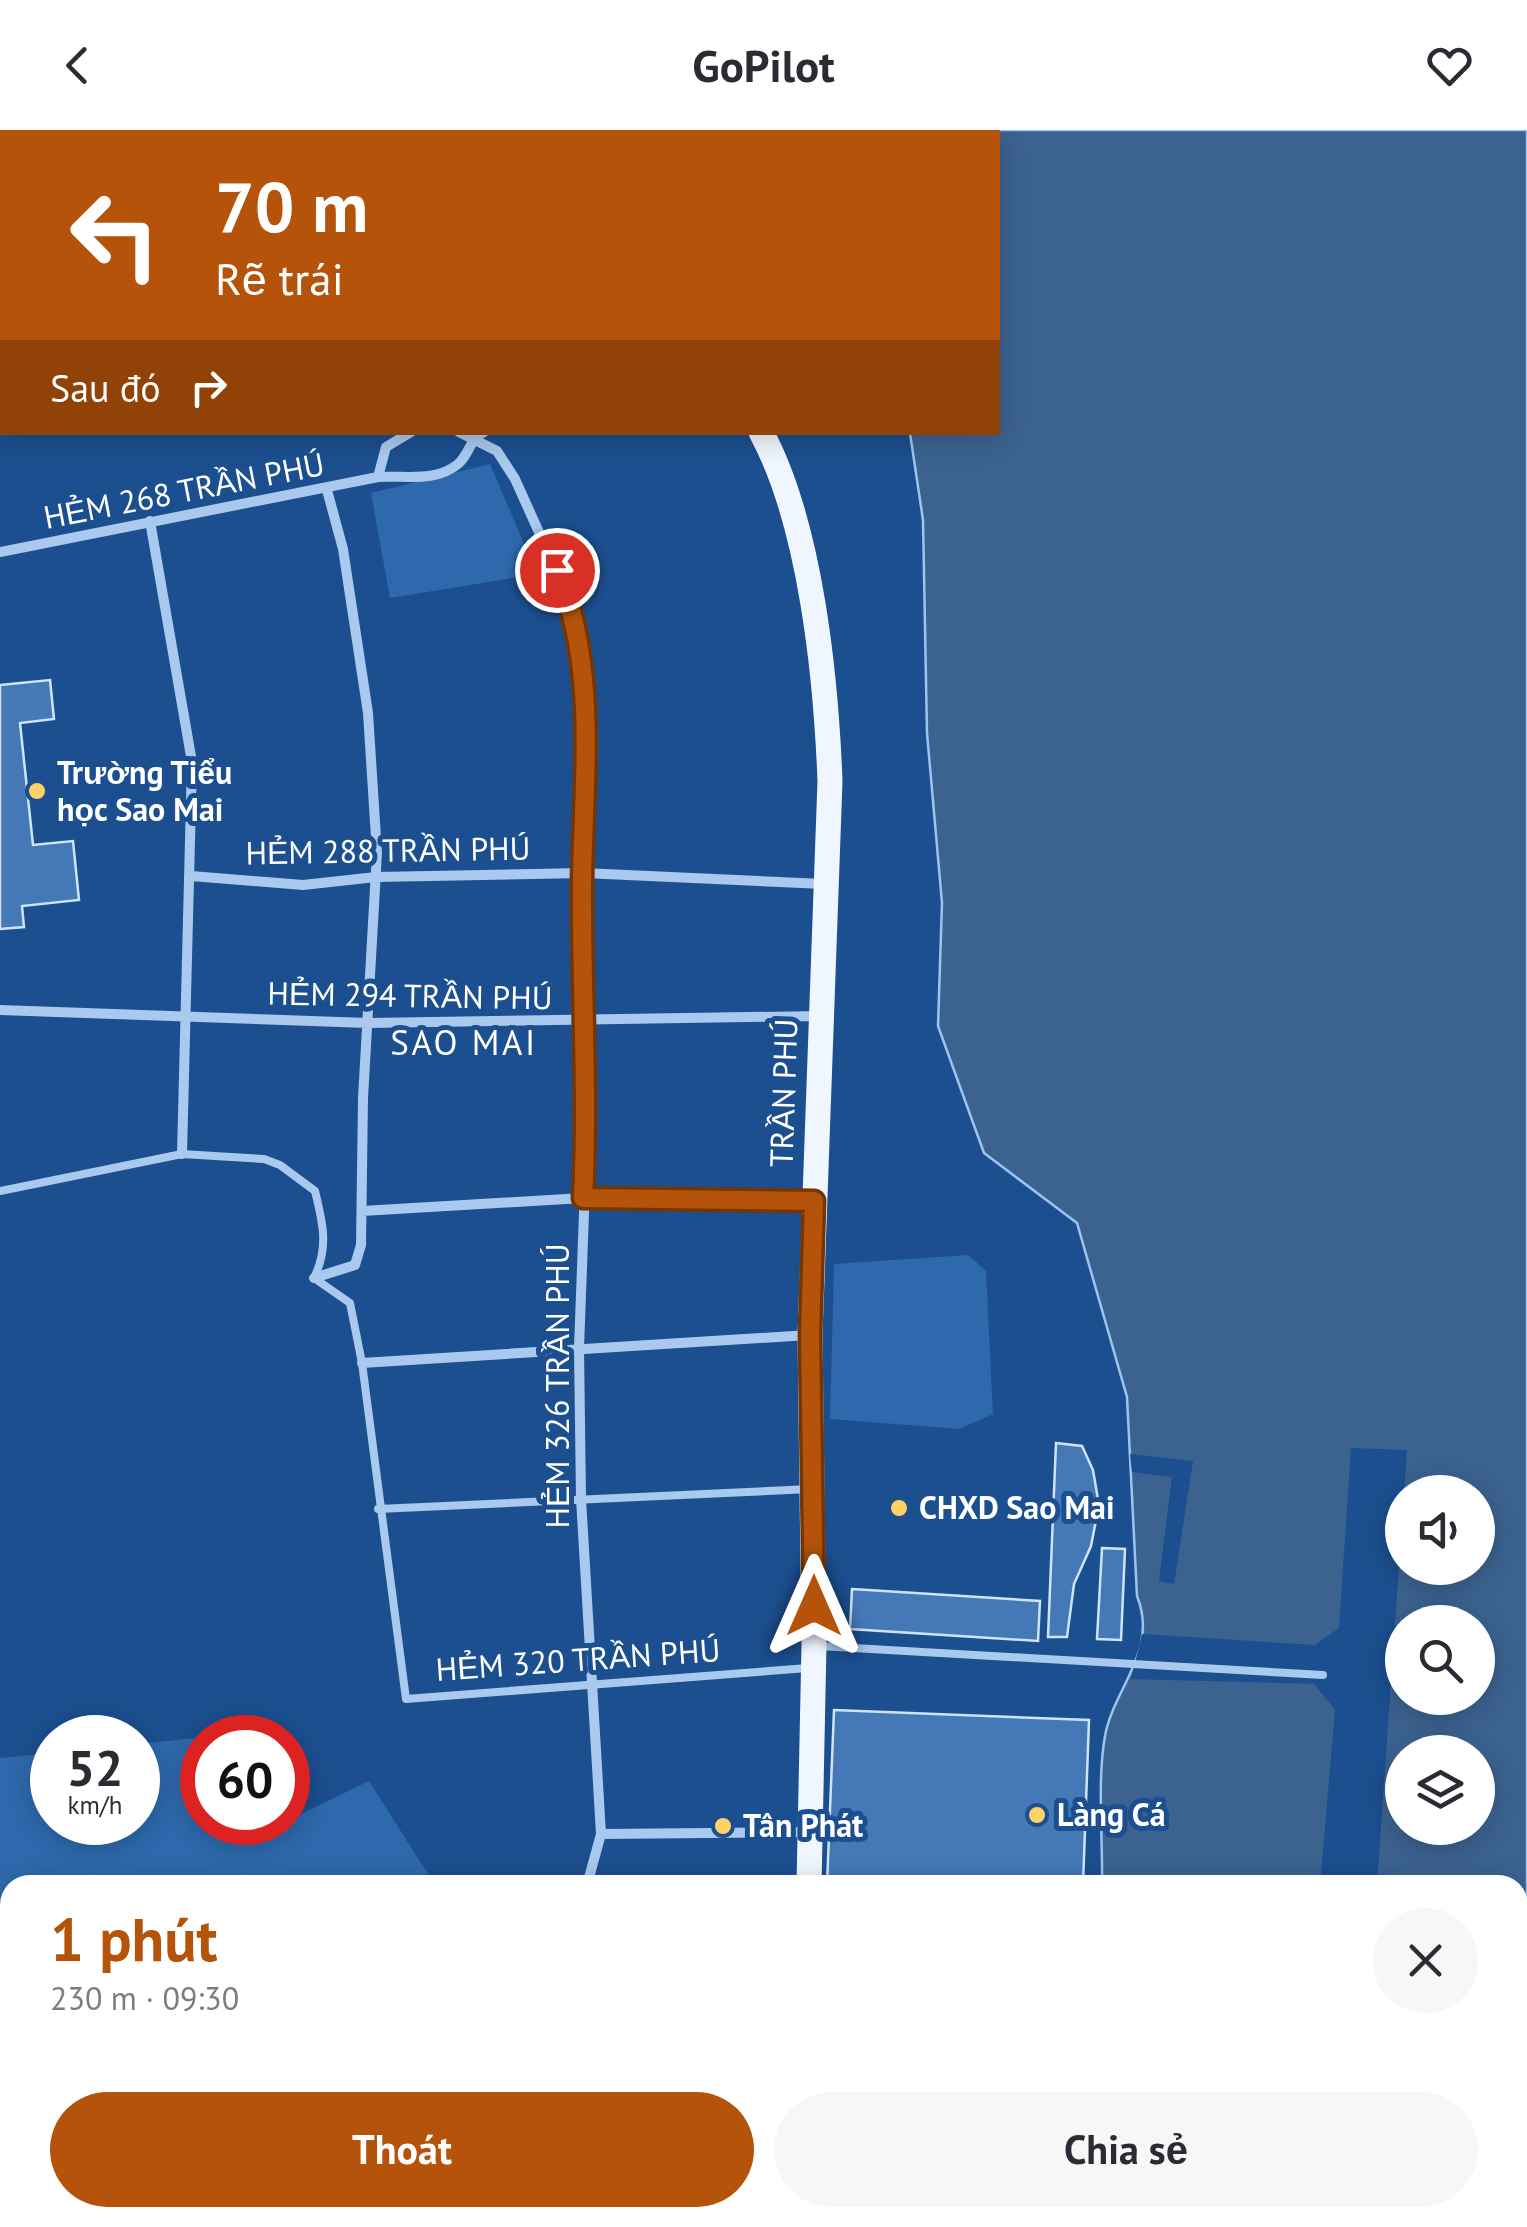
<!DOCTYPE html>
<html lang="vi">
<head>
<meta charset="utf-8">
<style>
	:root { --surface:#fff; --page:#f7f7f7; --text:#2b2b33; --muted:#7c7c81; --accent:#b45309 }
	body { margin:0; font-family:"PT Sans",sans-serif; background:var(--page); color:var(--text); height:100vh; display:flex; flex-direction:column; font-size:38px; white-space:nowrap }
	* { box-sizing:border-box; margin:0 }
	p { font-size:32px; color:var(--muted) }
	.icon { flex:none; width:55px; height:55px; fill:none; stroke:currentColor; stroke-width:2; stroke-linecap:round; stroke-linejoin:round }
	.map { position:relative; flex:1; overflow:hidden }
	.sheet { position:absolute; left:0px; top:1745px; width:1528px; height:352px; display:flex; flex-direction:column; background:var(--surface); border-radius:30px 30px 0 0; box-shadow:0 5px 25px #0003 }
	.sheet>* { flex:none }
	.hud { position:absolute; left:0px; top:0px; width:1000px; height:305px; box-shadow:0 5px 25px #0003; background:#b45309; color:#fff; overflow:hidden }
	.fabs { position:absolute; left:1385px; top:1345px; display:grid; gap:20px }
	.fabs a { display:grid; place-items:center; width:110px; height:110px; border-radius:50%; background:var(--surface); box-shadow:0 5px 25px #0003; font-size:50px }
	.speed { position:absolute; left:30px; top:1585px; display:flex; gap:20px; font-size:50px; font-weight:700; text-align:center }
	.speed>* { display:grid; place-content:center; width:130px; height:130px; border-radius:50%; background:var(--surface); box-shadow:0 5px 25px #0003; line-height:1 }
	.speed small { font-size:25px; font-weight:400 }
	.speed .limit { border:15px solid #d22; background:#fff; color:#111 }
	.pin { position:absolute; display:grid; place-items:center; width:85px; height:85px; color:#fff; margin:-42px; border:5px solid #fff; border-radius:50%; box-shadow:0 2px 10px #0007 }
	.me { position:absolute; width:110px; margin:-55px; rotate:0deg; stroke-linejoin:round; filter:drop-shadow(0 0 8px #0008) }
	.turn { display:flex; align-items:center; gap:35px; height:210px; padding:0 50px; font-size:45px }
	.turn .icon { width:130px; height:130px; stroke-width:2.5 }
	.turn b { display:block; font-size:70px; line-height:85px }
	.then { display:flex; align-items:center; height:95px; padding:0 50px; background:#0003; gap:20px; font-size:38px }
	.round { display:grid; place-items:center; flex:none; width:105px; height:105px; border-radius:52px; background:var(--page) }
	.head { display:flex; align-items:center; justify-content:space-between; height:170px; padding:0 50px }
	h1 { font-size:60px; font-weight:800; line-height:75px; color:var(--accent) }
	.primary-button { display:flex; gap:20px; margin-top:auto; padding:20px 50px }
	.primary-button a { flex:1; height:115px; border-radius:60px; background:var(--accent); color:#fff; font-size:40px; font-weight:800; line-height:115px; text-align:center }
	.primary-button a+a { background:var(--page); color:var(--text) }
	header { display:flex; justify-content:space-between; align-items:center; height:130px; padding:0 50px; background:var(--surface); font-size:45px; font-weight:800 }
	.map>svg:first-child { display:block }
</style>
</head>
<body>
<header><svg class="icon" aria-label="back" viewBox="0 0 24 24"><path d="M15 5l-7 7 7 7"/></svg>GoPilot<svg class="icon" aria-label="heart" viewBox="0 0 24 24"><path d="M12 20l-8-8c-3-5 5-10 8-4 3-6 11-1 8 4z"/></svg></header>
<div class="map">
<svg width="1527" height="2097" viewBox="0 0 1527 2097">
	<rect width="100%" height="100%" fill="#1b4f8f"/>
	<path fill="#2e69ad" d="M 490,334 L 537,444 L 390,468 L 371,363 Z
		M 968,1125 L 986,1141 L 993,1284 L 959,1299 L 830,1289 L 834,1134 Z
		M 245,1603 L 246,1607 L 202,1608 L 202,1692 L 272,1693 L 274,1697 L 369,1651 L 435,1755 L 10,1755 L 10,2088 L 459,2088 L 457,2097 L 0,2097 L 0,1628 L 52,1623 L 52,1692 L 138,1692 L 138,1614 Z"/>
	<path fill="#3c6290" stroke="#9cc4f0" stroke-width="2.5" fill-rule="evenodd" d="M 656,0 L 1527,0 L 1527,2097 L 937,2097 L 942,2088 L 1518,2088 L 1518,1755 L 1102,1755 C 1103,1709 1097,1650 1105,1606 C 1114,1557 1159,1521 1137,1466 L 1127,1267 L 1077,1093 L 984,1023 L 938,896 L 942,773 L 927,603 L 923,390 L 910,303 L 998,302 L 998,2 ZM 1402,1362 L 1478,1362 L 1478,1438 L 1402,1438 ZM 1402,1492 L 1478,1492 L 1478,1568 L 1402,1568 ZM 1402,1622 L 1478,1622 L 1478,1698 L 1402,1698 Z"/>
	<path fill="#1b4f8f" d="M 1351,1318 L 1407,1320 L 1377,1755 L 1320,1755 L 1335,1580 L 1314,1554 L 1131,1549 L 1142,1504 L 1315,1515 L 1339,1498 Z
		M 1130,1324 L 1193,1331 L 1174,1454 L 1159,1451 L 1172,1347 L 1132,1342 Z"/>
	<path fill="#4478b7" stroke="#cfe3fa" stroke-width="2.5" d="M 50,550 L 54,589 L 20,593 L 33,715 L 73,711 L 79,770 L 22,776 L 24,797 L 0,799 L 0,555 Z
		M 1056,1313 L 1082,1316 L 1093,1340 L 1099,1375 L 1091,1416 L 1074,1454 L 1067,1507 L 1048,1507 Z
		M 1102,1418 L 1125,1419 L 1121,1510 L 1097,1509 Z
		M 852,1459 L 1040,1471 L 1038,1511 L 850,1499 Z
		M 834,1580 L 1089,1590 L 1083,1755 L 827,1755 Z"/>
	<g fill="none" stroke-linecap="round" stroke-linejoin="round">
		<path stroke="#a9c9ee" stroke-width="8" d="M 0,1061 L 182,1024 L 264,1029 L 280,1035 L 315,1061 C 323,1094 329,1117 314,1148 L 350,1173 L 362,1233 L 406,1569 L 808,1538
			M 378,1379 L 810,1359
			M 819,1516 L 1323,1545"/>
		<path stroke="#a9c9ee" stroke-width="10" d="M 39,0 L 40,2
			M 260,0 L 262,2
			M 171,2 L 175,0
			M 0,103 L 2,102
			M 459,302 L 497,321 L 515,349 L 569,469 L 584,538 L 582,770 L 588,976 L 579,1218 L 581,1369 L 601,1704 L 587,1755
			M 378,347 L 386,317 L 411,302
			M 150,391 L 192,632 L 182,1024
			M 0,422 L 378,347 C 405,345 435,353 458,334 C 470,324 469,309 484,302
			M 191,746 L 303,755 L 376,747 L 583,743 L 824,754
			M 0,880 L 368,893 L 819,886
			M 362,1081 L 583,1068 L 812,1071
			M 314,1148 L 355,1135 L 361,1115 L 363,968 L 377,723 L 368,583 L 343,419 L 327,360
			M 362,1233 L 809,1205
			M 601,1704 L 810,1702
			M 0,1878 L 10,1880
			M 135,2097 L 137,2088"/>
		<path stroke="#f0f6ff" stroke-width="25" d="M 557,0 L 559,2
			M 761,302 C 811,394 826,548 830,651 L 810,1205 L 814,1515 L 809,1755
			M 767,2097 L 769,2088"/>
	</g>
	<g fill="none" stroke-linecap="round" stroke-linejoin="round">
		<defs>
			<path id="route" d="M 557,440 C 601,544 581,661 582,771 C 582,870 588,969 583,1068 L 814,1071 L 810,1205 L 814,1476"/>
		</defs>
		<use href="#route" stroke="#753606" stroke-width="25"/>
		<use href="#route" stroke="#b45309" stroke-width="18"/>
	</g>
	<g fill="#ffd166" stroke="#1b4f8f" stroke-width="4">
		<circle cx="37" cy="661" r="10"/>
		<circle cx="899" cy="1378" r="10"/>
		<circle cx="1037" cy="1685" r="10"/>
		<circle cx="723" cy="1696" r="10"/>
	</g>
	<g text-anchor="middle" stroke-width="10" stroke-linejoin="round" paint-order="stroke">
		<g font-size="32" fill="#fff" stroke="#1b4f8f">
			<text transform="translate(184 361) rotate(-11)" y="11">HẺM 268 TRẦN PHÚ</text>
			<text transform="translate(388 721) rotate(-1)" y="11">HẺM 288 TRẦN PHÚ</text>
			<text transform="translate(410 866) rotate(1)" y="11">HẺM 294 TRẦN PHÚ</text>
			<text transform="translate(784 963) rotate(-88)" y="11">TRẦN PHÚ</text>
			<text transform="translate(558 1256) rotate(-90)" y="11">HẺM 326 TRẦN PHÚ</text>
			<text transform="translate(578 1530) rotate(-4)" y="11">HẺM 320 TRẦN PHÚ</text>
		</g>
		<g font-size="32" font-weight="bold" fill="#fff" stroke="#1b4f8f" text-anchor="start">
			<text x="57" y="654">Trường Tiểu<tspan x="57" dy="37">học Sao Mai</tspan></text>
			<text x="919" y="1389">CHXD Sao Mai</text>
			<text x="1057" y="1696">Làng Cá</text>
			<text x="743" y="1707">Tân Phát</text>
		</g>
		<g font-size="35" letter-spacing="2.5" fill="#fff" stroke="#1b4f8f">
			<text x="464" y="925">SAO MAI</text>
		</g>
	</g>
</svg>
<div class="fabs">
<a><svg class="icon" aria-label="sound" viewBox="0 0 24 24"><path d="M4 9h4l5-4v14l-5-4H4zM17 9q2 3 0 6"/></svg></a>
<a><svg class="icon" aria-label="search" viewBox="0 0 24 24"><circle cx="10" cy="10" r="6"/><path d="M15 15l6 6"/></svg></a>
<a><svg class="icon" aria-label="layers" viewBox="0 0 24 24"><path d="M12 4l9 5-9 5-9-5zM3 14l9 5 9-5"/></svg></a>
</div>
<div class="speed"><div>52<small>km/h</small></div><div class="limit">60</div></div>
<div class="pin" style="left:557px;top:440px;background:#d93025"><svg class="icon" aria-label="arrive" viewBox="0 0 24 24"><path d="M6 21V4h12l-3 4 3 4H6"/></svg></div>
<svg class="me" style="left:814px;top:1476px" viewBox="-20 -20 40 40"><path d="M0-17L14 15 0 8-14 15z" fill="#b45309" stroke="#fff" stroke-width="4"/></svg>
<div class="hud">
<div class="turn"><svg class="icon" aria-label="left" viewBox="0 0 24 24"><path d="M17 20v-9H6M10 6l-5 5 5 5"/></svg><div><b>70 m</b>Rẽ trái</div></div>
<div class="then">Sau đó<svg class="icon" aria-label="right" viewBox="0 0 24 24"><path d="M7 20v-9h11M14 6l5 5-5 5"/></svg></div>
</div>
<section class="sheet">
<div class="head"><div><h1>1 phút</h1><p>230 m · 09:30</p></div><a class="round"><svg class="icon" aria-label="close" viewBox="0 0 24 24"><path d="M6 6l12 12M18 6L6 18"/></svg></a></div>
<div class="primary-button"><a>Thoát</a><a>Chia sẻ</a></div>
</section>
</div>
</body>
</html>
